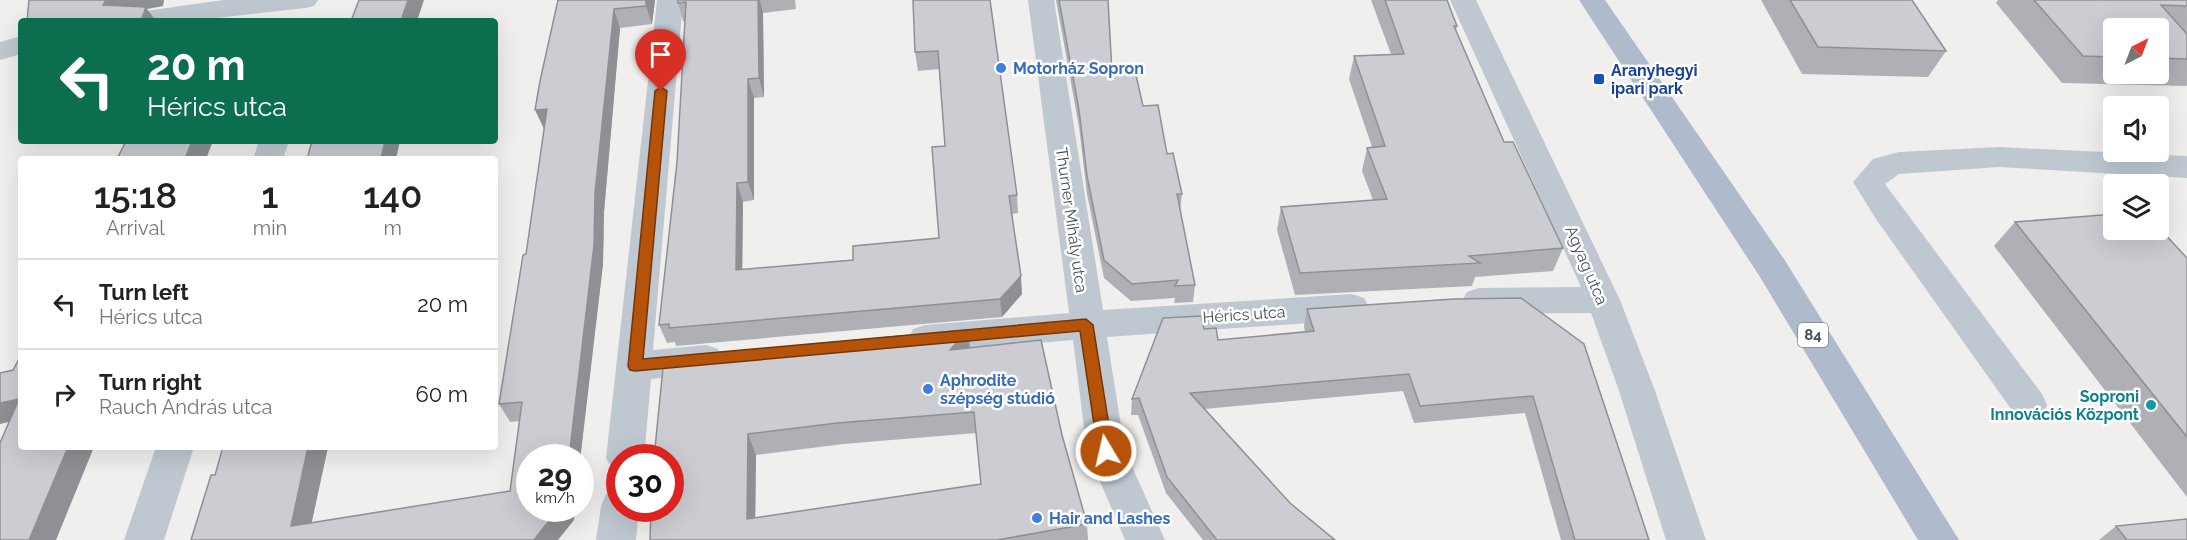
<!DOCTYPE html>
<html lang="en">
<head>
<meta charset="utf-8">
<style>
	:root { --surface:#fff; --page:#f2f2f2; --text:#222; --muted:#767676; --line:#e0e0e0 }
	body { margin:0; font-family:Raleway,sans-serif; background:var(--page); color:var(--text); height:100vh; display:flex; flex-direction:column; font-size:22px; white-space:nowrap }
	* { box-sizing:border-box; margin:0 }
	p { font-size:20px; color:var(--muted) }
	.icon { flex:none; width:33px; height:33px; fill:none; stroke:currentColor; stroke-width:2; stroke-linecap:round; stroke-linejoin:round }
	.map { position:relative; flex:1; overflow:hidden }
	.sheet { position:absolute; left:18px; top:156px; width:480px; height:294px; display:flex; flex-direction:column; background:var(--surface); border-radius:6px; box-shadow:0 6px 24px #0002 }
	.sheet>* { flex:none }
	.guide { position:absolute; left:18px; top:18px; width:480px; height:126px; border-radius:6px; box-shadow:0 6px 24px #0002; background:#0b6e4f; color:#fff; overflow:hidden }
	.needle { width:39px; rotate:42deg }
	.buttons { position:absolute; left:2103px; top:18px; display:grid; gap:12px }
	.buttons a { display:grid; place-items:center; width:66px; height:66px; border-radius:6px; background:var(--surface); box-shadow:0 6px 24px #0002; font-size:30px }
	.speed { position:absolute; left:516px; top:444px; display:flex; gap:12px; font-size:30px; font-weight:700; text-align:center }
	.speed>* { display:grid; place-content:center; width:78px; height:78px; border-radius:50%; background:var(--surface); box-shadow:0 6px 24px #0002; line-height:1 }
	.speed small { font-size:15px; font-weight:400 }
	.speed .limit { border:9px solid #d22; background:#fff; color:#111 }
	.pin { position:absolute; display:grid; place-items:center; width:51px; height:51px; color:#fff; margin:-62px -26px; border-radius:50% 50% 50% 0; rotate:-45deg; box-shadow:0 0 6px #0007 }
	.pin .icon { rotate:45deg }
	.me { position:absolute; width:66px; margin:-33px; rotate:351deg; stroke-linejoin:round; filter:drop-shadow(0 0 4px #0008) }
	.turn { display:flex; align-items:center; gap:21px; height:126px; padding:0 30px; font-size:27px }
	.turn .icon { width:78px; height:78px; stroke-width:2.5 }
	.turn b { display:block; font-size:42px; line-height:51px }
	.eta { display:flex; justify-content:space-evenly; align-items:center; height:102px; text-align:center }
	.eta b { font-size:36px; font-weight:600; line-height:42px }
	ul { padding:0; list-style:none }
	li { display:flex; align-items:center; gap:18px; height:90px; padding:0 30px; border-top:2px solid var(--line) }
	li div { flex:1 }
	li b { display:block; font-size:22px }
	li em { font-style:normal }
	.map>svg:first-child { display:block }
</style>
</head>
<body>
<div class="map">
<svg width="2187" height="540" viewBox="0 0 2187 540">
	<rect width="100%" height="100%" fill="#f1efee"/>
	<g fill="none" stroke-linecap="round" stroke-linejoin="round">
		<path fill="#bfc8d0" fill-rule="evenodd" d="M 223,0 L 318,0 L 314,6 L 305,8 L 190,21 L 118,21 L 122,15 L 132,13 Z
			M 657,0 L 683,0 L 653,350 L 706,345 L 718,349 L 724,359 L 718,369 L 706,373 L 651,379 L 644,458 L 620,458 L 620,472 L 612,469 L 606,458 Z
			M 1028,0 L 1054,0 L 1103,310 L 1352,294 L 1364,298 L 1369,307 L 1364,316 L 1352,320 L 1107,337 L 1125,451 L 1165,540 L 1125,540 L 1087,451 L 1073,340 L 925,353 L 913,349 L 908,339 L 913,329 L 925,325 L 1069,313 Z
			M 1450,0 L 1476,0 L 1620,300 L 1654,388 L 1706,540 L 1666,540 L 1618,388 L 1591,313 L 1479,314 L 1467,310 L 1462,301 L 1467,292 L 1479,288 L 1581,287 Z
			M 21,36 L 21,54 L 0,60 L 0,42 Z
			M 259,141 L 289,141 L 283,159 L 253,159 Z
			M 1999,147 L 2187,156 L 2187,178 L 1999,167 L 1899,174 L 1885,184 L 2042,394 L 2047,405 L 2042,416 L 2029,420 L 2016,416 L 1876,219 L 1853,182 L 1873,159 L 1899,152 Z
			M 156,447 L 194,447 L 164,540 L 124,540 Z
			M 620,489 L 620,508 L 639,508 L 636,540 L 596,540 L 601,506 L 606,494 Z"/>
		<path fill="#afbbcd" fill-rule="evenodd" d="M 1579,0 L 1605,0 L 1784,259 L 1959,540 L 1918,540 L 1760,277 Z"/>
	</g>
	<path fill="#afb0b5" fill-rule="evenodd" d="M 558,0 L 655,0 L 652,24 L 620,28 L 604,212 L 603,264 L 580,460 L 580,458 L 530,508 L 575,508 L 574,520 L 191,540 L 215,475 L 223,447 L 328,447 L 311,523 L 510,491 L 520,421 L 510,422 L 499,404 L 526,254 L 544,129 Z
		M 678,0 L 795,0 L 796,9 L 763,13 L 764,97 L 754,98 L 754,200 L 743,202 L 742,270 L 853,260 L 939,238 L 945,146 L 939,69 L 918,71 L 915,52 L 913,0 L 1017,195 L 1018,213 L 1012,214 L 1022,294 L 1002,317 L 676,346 L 675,342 L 667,343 L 659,325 L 677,162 L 685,21 L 683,21 L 678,3 Z
		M 1056,0 L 1108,0 L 1112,72 L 1143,106 L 1167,154 L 1182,194 L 1180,212 L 1195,285 L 1193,302 L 1174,303 L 1175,298 L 1131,301 L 1104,278 L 1087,194 L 1079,127 Z
		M 1371,0 L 1447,0 L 1457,26 L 1456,31 L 1504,142 L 1563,248 L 1553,271 L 1475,277 L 1472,286 L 1295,295 L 1277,230 L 1281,207 L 1373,200 L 1362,171 L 1367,148 L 1372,147 L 1349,79 L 1354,56 L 1391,54 Z
		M 1761,0 L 1912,0 L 1946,51 L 1928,77 L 1802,74 Z
		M 1998,0 L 2187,0 L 2187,33 L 2186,33 L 2187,34 L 2187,85 L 2186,86 L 2062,83 L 1996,3 ZM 2114,28 L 2158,28 L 2158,74 L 2114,74 Z
		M 2015,222 L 2187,258 L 2187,497 L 1994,246 Z
		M 1454,299 L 1649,540 L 1561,540 L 1525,413 L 1414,423 L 1403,391 L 1204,409 L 1290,503 L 1335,540 L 1203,540 L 1166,493 L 1138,415 L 1131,415 L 1132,399 L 1204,329 L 1218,340 L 1305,332 L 1304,326 L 1307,309 Z
		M 968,330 L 970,347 L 1062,435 L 1087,524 L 1088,540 L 650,540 L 670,458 ZM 976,433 L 981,484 L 755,518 L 756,455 L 843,444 Z
		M 2116,526 L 2187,540 L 2099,540 Z"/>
	<path fill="#8e9094" d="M 106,0 L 164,0 L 163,6 L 147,9 L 156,21 L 141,21 L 103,5 Z
		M 408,0 L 424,0 L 417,21 L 401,21 Z
		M 646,0 L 655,0 L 652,24 L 646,6 Z
		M 758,0 L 760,0 L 763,13 L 764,97 L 759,78 Z
		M 614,9 L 620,28 L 604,212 L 603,264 L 580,460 L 580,458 L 569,458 Z
		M 748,79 L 754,98 L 754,200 L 748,182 Z
		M 547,109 L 544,129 L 535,110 Z
		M 192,141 L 213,141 L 206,159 L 185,159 Z
		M 385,141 L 400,141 L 396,159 L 381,159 Z
		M 737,183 L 743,202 L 742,289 L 736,270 Z
		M 1021,276 L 1022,294 L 1002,317 L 1000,299 Z
		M 968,330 L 970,352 L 950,350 Z
		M 19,399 L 21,419 L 0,424 L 0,403 Z
		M 748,434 L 756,455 L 755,539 L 747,519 Z
		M 68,447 L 94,447 L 56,540 L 29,540 Z
		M 308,447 L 328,447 L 308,540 L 291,526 Z
		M 559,508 L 575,508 L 574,520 L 558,540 L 534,540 Z"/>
	<path fill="#cbcdd3" stroke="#8e9094" stroke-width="1.5" fill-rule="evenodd" d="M 29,0 L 106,0 L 103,5 L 146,7 L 141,21 L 27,21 Z
		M 359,0 L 408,0 L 401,21 L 351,21 Z
		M 558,0 L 646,0 L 646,6 L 614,9 L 595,193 L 594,245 L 569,458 L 530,458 L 530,508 L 559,508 L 534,540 L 191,540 L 211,475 L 215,475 L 223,447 L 308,447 L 291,526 L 510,491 L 522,402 L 499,404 L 523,255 L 526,254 L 547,109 L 535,110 L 540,81 Z
		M 678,0 L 758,0 L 759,78 L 748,79 L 748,182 L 737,183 L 736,270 L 853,260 L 853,246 L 939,238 L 932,147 L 945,146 L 938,51 L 915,52 L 913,0 L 990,0 L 1017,195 L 1009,196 L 1021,276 L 1000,299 L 669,328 L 669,324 L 659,325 L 677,162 L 686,2 L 678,3 Z
		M 1059,0 L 1108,0 L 1112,72 L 1135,71 L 1143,106 L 1158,105 L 1167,154 L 1173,153 L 1182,194 L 1177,194 L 1195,285 L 1175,286 L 1178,280 L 1132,284 L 1104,260 L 1087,176 L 1079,110 Z
		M 1385,0 L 1447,0 L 1457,26 L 1454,26 L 1504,142 L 1513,142 L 1563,248 L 1469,256 L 1480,263 L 1300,273 L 1281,207 L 1387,199 L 1367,148 L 1385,146 L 1354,56 L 1404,54 Z
		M 1790,0 L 1912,0 L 1946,51 L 1818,47 Z
		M 2034,0 L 2187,0 L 2187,6 L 2161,5 L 2187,34 L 2187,59 L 2158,58 L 2158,28 L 2114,28 L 2114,57 L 2083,56 Z
		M 126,141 L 192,141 L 185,159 L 117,159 Z
		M 312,141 L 385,141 L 381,159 L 307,159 Z
		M 2114,214 L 2114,230 L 2158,230 L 2158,227 L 2187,258 L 2187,437 L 2015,222 Z
		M 1521,298 L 1584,344 L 1649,540 L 1575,540 L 1533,396 L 1420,406 L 1409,374 L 1190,393 L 1290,503 L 1335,540 L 1217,540 L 1167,477 L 1139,398 L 1132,399 L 1163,318 L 1201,316 L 1204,329 L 1216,328 L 1218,340 L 1314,331 L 1307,309 L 1454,299 Z
		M 968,330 L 950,350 L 1041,340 L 1062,435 L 1087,524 L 997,540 L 650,540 L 651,508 L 670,508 L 670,458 L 654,458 L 664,358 ZM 974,412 L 981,484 L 747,519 L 748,434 L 837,423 Z
		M 21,355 L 21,447 L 68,447 L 29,540 L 0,540 L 0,443 L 19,399 L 0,403 L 0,373 L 13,370 Z
		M 2187,519 L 2187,540 L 2127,540 L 2116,526 Z"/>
	<path fill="#b45309" stroke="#753606" stroke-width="1.5" d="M 661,87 L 667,91 L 643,359 L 1086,319 L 1093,325 L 1113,451 L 1111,456 L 1106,458 L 1098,451 L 1080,331 L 635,371 L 630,370 L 628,366 L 655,91 Z"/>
	<g fill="#3f7fe0" stroke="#fff" stroke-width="2">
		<circle cx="1001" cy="68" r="6"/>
		<circle cx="928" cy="389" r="6"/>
		<circle cx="1037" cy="518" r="6"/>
	</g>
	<rect fill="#1a4fb4" stroke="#fff" stroke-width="2" x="1593" y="73" width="12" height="12" rx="3"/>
	<circle fill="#0f9aa8" stroke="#fff" stroke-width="2" cx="2151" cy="405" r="6"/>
	<g text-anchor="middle" stroke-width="5" stroke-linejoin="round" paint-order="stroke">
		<rect fill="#fff" stroke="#7e848c" stroke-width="1.5" x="1798" y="323" width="30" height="24" rx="4.5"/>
		<g font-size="15" font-weight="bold" fill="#47505b">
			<text x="1813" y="340">84</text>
		</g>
		<g font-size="16" font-weight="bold" fill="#366cbe" stroke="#fff" text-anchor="start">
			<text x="1013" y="74">Motorház Sopron</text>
			<text x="940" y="386">Aphrodite<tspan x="940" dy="18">szépség stúdió</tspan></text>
			<text x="1049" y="524">Hair and Lashes</text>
		</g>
		<g font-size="16" font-weight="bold" fill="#164399" stroke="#fff" text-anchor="start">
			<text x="1611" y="76">Aranyhegyi<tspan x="1611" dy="18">ipari park</tspan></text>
		</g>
		<g font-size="16" fill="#47505b" stroke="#fff">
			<text transform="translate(1072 220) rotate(82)" y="6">Thurner Mihály utca</text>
			<text transform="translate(1587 265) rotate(67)" y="6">Agyag utca</text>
			<text transform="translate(1244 314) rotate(-4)" y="6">Hérics utca</text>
		</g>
		<g font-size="16" font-weight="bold" fill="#0d838f" stroke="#fff" text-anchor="end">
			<text x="2139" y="402">Soproni<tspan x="2139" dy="18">Innovációs Központ</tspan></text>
		</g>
	</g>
</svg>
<div class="buttons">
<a><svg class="needle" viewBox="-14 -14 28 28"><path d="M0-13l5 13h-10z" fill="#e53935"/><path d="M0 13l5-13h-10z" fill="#767676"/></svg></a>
<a><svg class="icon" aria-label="sound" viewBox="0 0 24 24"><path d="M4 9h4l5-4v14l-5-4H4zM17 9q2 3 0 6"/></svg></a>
<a><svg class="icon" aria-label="layers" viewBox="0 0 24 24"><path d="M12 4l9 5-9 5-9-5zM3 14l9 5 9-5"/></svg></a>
</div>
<div class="speed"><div>29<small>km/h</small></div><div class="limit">30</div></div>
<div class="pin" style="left:661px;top:91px;background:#d93025"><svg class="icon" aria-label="arrive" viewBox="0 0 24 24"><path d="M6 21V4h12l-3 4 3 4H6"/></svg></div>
<svg class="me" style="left:1106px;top:451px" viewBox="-20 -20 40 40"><circle r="17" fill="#b45309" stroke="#fff" stroke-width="3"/><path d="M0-11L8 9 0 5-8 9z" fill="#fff"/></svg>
<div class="guide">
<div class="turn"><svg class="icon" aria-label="left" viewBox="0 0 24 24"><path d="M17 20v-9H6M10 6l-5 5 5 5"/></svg><div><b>20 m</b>Hérics utca</div></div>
</div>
<section class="sheet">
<div class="eta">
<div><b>15:18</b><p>Arrival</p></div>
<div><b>1</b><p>min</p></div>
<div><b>140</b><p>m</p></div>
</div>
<ul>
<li><svg class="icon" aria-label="left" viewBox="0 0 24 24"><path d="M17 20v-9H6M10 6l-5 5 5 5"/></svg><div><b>Turn left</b><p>Hérics utca</p></div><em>20 m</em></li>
<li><svg class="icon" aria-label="right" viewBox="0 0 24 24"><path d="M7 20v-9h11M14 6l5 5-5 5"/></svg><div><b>Turn right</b><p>Rauch András utca</p></div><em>60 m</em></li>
</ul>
</section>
</div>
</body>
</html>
